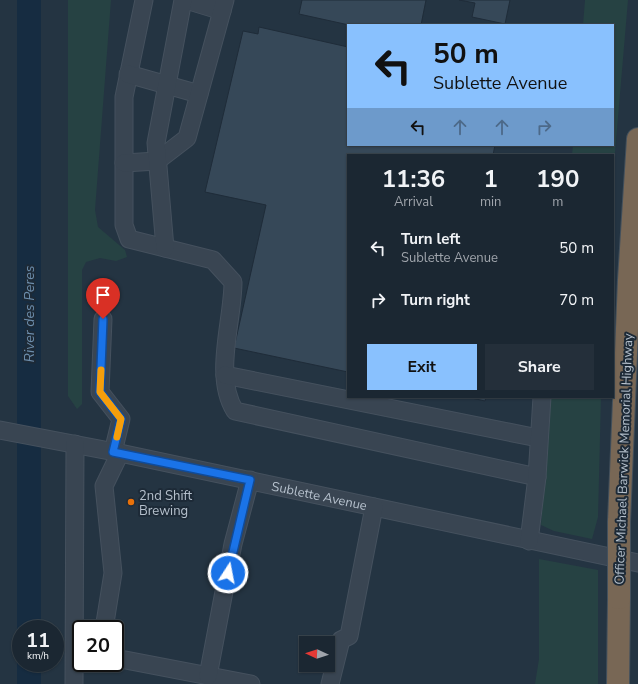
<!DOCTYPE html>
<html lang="en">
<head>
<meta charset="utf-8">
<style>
	:root { --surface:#1b2732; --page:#242f3a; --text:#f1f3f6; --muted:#a0a5ac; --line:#39444d; --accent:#89c1fe }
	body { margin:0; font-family:"Nunito Sans",sans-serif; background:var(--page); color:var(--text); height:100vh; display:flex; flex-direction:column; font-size:15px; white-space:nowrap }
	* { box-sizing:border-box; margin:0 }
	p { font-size:13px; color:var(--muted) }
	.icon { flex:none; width:22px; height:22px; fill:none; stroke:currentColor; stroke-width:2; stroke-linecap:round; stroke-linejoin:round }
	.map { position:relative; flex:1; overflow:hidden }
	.panel { position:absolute; left:347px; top:154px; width:267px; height:244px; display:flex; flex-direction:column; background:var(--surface); border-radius:0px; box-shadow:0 1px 3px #0004,0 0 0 1px var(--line) }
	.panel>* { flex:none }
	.hud { position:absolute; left:347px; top:24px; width:267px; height:122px; border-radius:0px; box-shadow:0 1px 3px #0004,0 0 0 1px var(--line); background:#89c1fe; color:#111; overflow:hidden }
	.needle { width:26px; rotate:273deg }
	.fabs { position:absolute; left:299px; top:636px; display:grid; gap:8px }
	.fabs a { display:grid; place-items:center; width:36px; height:36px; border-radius:0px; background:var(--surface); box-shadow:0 1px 3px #0004,0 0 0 1px var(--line); font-size:20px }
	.speed { position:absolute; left:12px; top:620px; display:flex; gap:8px; font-size:20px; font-weight:700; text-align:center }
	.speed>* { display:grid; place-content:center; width:52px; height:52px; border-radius:50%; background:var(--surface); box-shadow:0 1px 3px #0004,0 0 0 1px var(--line); line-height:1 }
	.speed small { font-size:10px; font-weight:400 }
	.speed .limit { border:2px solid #111; border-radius:6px; background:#fff; color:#111 }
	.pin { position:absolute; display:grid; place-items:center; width:34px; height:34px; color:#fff; margin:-41px -17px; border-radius:50% 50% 50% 0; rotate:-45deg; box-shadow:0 0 4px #0007 }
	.pin .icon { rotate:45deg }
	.me { position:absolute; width:44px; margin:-22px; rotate:11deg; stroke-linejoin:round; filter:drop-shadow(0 0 3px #0008) }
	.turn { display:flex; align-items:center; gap:14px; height:84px; padding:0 20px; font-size:18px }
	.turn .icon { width:52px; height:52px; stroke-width:2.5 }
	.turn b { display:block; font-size:28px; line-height:34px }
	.lanes { display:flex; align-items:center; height:38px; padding:0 20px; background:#0003; justify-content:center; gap:20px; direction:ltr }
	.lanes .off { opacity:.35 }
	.eta { display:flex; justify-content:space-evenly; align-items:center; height:68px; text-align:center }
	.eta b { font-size:24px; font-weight:700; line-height:28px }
	.action { display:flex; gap:8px; margin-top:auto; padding:8px 20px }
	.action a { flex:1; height:46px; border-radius:0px; background:var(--accent); color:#111; font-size:16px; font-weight:700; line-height:46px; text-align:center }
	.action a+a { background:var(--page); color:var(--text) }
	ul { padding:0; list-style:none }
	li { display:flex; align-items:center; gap:12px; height:52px; padding:0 20px }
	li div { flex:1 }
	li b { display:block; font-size:15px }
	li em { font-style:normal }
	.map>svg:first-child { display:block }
</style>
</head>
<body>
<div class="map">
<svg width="638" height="684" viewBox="0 0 638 684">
	<rect width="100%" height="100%" fill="#243442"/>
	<path fill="#264243" d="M 68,0 L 111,0 L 95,210 L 98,227 L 125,250 L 127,257 L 116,261 L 100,258 L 86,262 L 82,270 L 82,404 L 77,409 L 68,396 Z
		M 585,0 L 628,0 L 613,176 L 613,155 L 572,155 L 573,145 L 613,145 L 613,25 L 583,25 Z
		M 551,397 L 601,397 L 598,517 L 592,539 L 554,531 L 541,525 Z
		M 539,559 L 598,570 L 598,684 L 535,684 L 539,659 Z"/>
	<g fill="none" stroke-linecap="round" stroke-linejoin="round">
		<path stroke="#162c41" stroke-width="24" d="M 29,0 L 29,629
			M 29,663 L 29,684"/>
	</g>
	<path fill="#364858" stroke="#1f2c39" d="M 302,0 L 426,0 L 421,25 L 349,25 L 299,14 Z
		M 459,0 L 510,0 L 505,24 L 472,17 L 475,3 Z
		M 259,27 L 348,47 L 348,145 L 495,145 L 493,155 L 348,155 L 348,372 L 234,348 L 266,205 L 205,192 L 243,31 L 258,34 Z
		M 467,397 L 486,397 L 485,401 Z"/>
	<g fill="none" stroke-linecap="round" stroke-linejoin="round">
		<defs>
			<g id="minor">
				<path d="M 144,0 L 124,97 L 124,225 L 129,239 L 213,260 L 233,282 C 233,321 213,376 235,411 L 537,477"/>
				<path d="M 186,0 L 222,11"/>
				<path d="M 128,74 L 199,94"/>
				<path d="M 124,163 L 157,161 L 187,138 L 225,0"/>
				<path d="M 165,248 L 156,143 L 183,0"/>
				<path d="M 103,319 L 100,392 L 121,419 L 113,452"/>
				<path d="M 225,375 L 538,438"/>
				<path id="s1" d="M 0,430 L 120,453 L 638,563"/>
				<path d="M 529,541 L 537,477 L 542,397"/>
				<path d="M 104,629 L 113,573 L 104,486 L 120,453"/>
				<path d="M 115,658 L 251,684"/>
				<path d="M 208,676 L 233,544 L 250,480"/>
				<path d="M 74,684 L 75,444"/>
				<path d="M 330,684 L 341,640 L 349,636 L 374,507"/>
			</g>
			<path id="highway" d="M 619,522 L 629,280 L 638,139
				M 618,684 L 619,598"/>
		</defs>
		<use href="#minor" stroke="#45515e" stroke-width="19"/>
		<use href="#highway" stroke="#43505c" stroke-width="24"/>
		<use href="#minor" stroke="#394552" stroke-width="17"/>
		<use href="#highway" stroke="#786755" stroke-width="22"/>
		<defs>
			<path id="highway-bridge" d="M 619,598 L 619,522"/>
		</defs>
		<use href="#highway-bridge" stroke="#43505c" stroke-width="24" stroke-linecap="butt"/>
		<use href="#highway-bridge" stroke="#786755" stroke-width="22"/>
	</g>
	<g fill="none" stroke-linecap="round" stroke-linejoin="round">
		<defs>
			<path id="route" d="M 103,319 L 100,392 L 121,419 L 113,452 L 250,480 L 228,573"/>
		</defs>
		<use href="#route" stroke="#114b97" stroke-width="10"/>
		<use href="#route" stroke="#1a73e8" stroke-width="7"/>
		<path stroke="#f59e0b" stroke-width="7" d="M 101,370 L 100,392 L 121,419 L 117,437"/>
	</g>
	<circle fill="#e8710a" stroke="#1d2a37" stroke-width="1.5" cx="131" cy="502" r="4"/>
	<g text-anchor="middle" stroke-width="4" stroke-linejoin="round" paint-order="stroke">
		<g font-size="13" fill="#b5c0cc" stroke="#1d2a37">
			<text transform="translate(623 459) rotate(-88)" y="5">Officer Michael Barwick Memorial Highway</text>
			<text dy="5" stroke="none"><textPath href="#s1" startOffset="326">Sublette Avenue</textPath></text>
		</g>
		<g font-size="13" fill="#b5c0cc" stroke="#1d2a37" text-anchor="start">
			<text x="139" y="500">2nd Shift<tspan x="139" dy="15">Brewing</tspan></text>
		</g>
		<g font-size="14" font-style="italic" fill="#6d8ead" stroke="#1d2a37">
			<text transform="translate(29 314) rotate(-90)" y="5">River des Peres</text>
		</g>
	</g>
</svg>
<div class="fabs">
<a><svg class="needle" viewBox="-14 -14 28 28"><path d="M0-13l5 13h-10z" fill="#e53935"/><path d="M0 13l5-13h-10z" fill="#a0a5ac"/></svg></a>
</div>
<div class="speed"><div>11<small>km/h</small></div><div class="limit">20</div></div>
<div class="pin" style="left:103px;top:319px;background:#d93025"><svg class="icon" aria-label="arrive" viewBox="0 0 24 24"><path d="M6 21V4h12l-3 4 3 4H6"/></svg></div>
<svg class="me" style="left:228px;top:573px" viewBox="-20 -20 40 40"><circle r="17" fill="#1a73e8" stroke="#fff" stroke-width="3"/><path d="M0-11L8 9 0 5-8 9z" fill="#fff"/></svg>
<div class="hud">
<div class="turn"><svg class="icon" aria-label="left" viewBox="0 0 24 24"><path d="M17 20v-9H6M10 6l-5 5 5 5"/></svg><div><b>50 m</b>Sublette Avenue</div></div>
<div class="lanes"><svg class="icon" aria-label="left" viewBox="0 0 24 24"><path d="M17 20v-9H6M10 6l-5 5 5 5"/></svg><svg class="icon off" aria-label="ahead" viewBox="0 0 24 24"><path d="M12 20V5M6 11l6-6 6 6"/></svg><svg class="icon off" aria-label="ahead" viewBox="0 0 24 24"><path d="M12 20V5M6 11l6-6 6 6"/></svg><svg class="icon off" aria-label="right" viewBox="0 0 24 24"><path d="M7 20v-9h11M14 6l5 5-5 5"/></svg></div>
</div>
<section class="panel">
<div class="eta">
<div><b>11:36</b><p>Arrival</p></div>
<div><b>1</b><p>min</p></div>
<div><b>190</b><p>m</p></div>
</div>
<ul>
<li><svg class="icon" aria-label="left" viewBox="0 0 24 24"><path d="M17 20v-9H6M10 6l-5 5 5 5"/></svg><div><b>Turn left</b><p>Sublette Avenue</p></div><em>50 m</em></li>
<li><svg class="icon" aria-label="right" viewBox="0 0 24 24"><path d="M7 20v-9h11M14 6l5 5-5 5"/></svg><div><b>Turn right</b></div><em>70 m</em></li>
</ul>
<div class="action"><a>Exit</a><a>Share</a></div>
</section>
</div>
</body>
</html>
